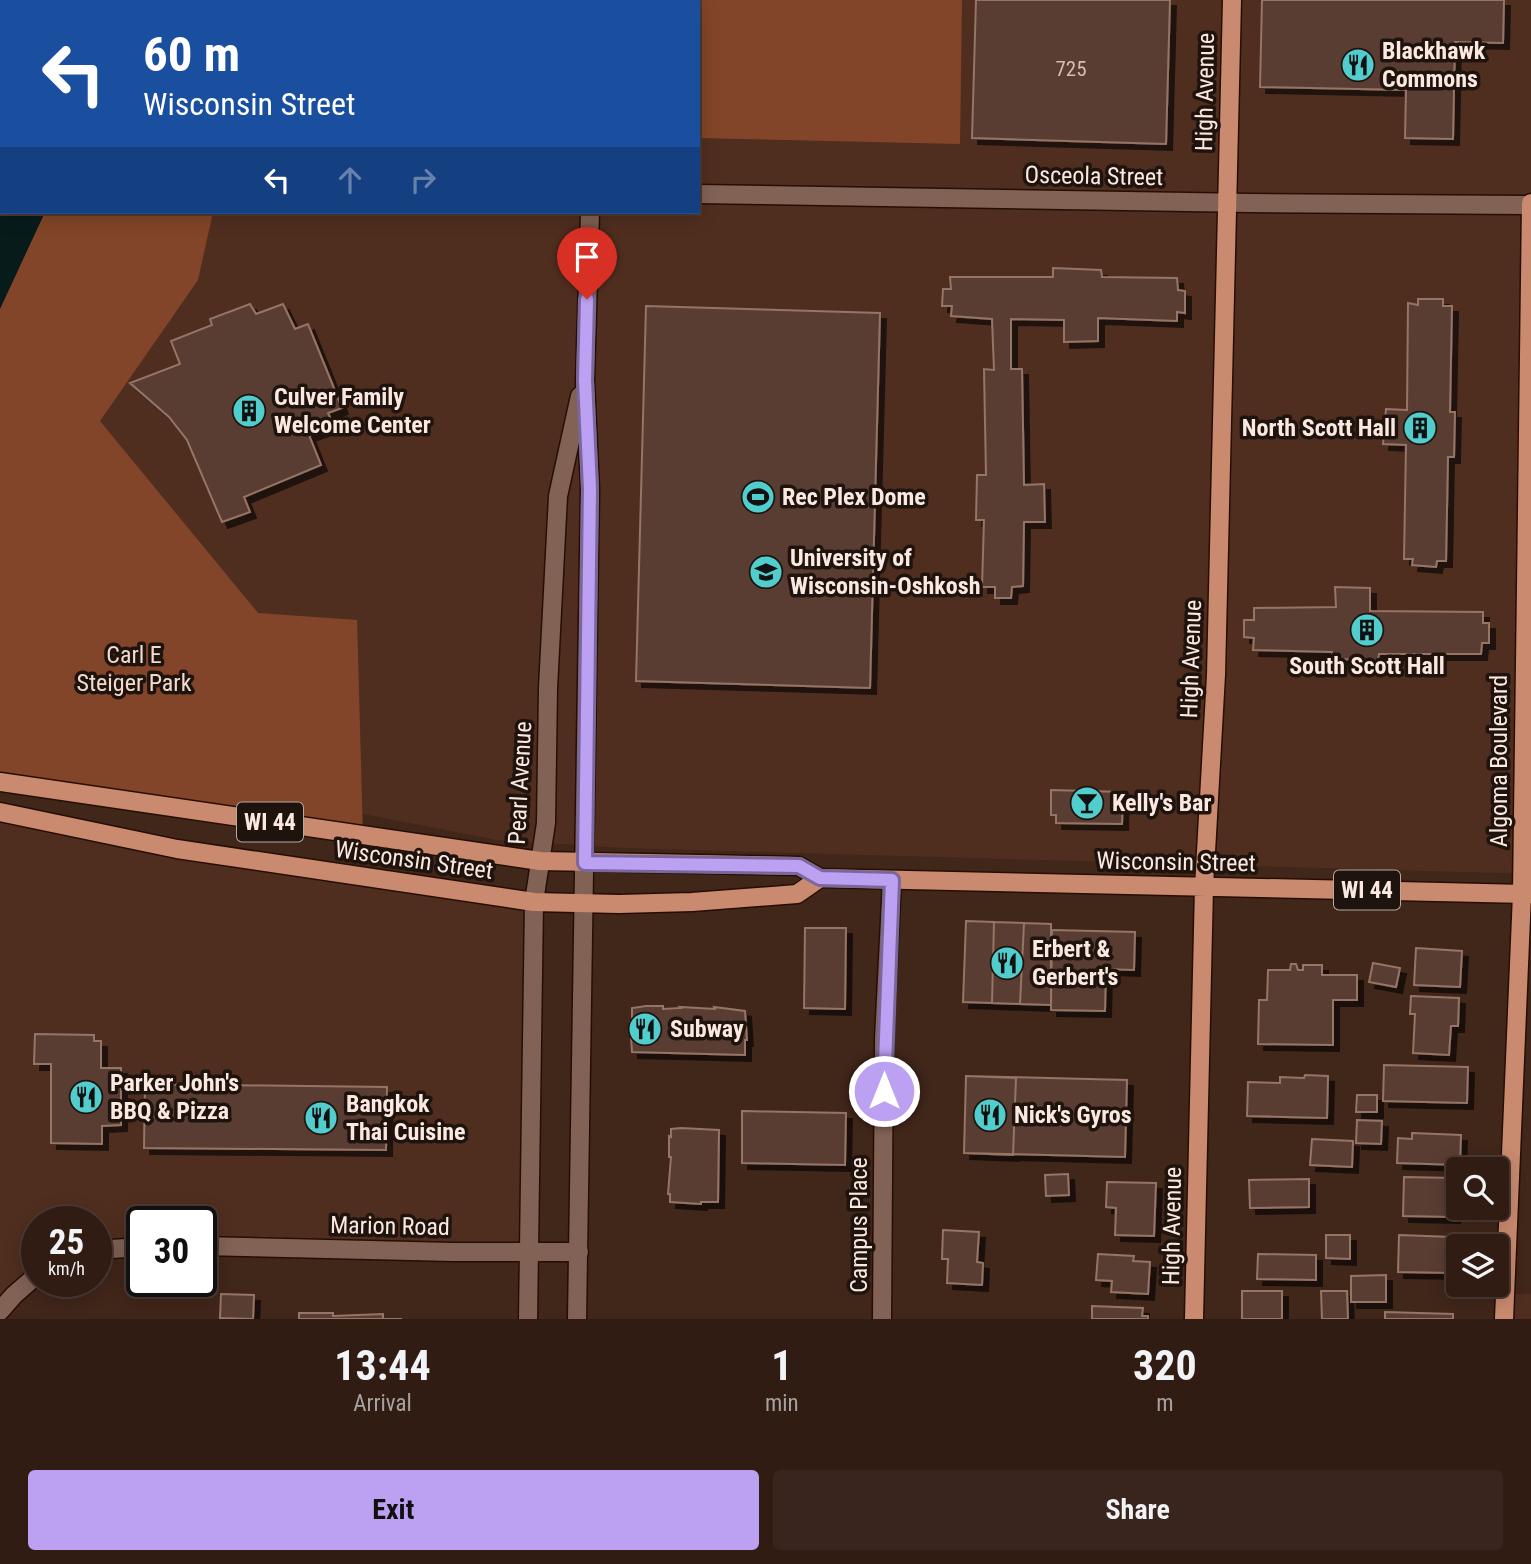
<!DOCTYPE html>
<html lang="en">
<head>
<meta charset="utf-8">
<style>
	:root { --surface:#311c14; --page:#39251d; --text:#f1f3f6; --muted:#a8a1a0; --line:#4c3a34; --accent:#bca0f2 }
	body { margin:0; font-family:"Roboto Condensed",sans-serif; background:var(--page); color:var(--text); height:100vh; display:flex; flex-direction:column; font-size:26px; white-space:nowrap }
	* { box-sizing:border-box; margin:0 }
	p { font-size:23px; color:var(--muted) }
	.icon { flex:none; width:38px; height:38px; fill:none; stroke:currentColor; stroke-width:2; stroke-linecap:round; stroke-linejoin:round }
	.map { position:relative; height:1319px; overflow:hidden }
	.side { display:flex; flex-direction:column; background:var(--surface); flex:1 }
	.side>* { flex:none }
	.banner { position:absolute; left:0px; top:0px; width:700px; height:214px; box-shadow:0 4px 18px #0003,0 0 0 2px var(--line); background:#1a4fa0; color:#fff; overflow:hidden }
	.tools { position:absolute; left:1446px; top:1157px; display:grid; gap:14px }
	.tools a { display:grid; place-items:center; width:63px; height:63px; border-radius:7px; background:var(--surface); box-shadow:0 4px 18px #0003,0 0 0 2px var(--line); font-size:35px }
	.speed { position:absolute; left:21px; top:1206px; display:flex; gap:14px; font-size:35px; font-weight:700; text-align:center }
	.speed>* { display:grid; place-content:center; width:91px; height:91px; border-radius:50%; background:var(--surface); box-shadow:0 4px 18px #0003,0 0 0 2px var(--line); line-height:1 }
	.speed small { font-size:18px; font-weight:400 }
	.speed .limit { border:4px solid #111; border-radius:10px; background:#fff; color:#111 }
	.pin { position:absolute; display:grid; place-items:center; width:60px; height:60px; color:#fff; margin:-72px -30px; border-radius:50% 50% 50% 0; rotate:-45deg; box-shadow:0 0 7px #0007 }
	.pin .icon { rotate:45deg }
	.me { position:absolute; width:77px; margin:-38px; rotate:0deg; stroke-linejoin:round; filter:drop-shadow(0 0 5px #0008) }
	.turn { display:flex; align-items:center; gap:24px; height:147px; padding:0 28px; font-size:32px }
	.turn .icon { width:91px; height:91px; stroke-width:2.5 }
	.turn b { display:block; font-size:49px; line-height:60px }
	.lanes { display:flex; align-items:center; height:66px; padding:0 28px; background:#0003; justify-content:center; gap:35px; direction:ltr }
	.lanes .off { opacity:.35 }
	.eta { display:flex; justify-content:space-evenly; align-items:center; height:119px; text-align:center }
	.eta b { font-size:42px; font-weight:700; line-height:49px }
	.button { display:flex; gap:14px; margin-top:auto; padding:14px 28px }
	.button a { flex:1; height:80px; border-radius:7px; background:var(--accent); color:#111; font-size:28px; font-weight:700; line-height:80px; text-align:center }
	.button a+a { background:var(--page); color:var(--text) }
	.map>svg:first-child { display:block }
</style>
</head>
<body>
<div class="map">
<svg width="1531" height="1319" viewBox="0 0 1531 1319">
	<defs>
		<filter id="shadow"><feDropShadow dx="6" dy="6" stdDeviation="0" flood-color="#0009"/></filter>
	</defs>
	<rect width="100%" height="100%" fill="#41261a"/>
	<path fill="#502e1f" d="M 151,0 L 1531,0 L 1531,874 L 625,848 L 497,840 L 101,763 L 0,399 L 77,212 L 698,212 L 698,2 L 151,2 Z
		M 0,812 L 534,902 L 530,1251 L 201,1246 L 201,1222 L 142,1222 L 142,1247 L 96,1250 L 96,1222 L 37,1222 L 37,1275 L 0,1311 Z
		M 1505,1294 L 1531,1294 L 1531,1319 L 1504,1319 Z"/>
	<path fill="#834529" d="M 629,0 L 962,0 L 960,144 L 698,138 L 698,2 L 629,2 Z
		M 45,212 L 213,212 L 198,280 L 100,421 L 258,613 L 357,620 L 363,836 L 0,782 L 0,308 Z"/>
	<path fill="#081b1b" d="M 0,0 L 105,0 L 2,2 L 2,212 L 45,212 L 0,309 Z"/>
	<path fill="#5a3d30" stroke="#957466" stroke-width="2" filter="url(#shadow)" d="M 343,0 L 497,0 L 497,2 L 343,2 Z
		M 976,0 L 1170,0 L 1166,144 L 972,138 Z
		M 1262,0 L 1504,0 L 1503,43 L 1455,42 L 1453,139 L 1405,138 L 1406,90 L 1260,87 Z
		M 1053,268 L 1101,270 L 1102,277 L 1177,278 L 1178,290 L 1185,291 L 1185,313 L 1177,312 L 1177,321 L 1098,318 L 1098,341 L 1064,342 L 1064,320 L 1011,319 L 1011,369 L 1022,369 L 1024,485 L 1044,484 L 1045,522 L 1024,522 L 1023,586 L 1012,587 L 1011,598 L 995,598 L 995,587 L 982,587 L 984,520 L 976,520 L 977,475 L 986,475 L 984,369 L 994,370 L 992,319 L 951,316 L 952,306 L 942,306 L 943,289 L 951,289 L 950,277 L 1053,277 Z
		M 1418,299 L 1443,299 L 1443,306 L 1452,306 L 1450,412 L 1455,412 L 1454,457 L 1448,457 L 1446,561 L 1437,561 L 1436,567 L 1412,565 L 1413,559 L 1404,559 L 1406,445 L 1383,444 L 1386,409 L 1407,410 L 1408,303 L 1418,305 Z
		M 250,304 L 256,314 L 283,304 L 295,329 L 308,324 L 342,408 L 328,413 L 334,426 L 309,435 L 321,465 L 244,497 L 250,512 L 222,522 L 187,440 L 169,417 L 130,383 L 180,364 L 171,341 L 212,325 L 210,319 Z
		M 646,306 L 880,313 L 870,688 L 636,681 Z
		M 1335,587 L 1370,588 L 1370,611 L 1483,612 L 1483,623 L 1489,623 L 1489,643 L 1482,643 L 1481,654 L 1379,654 L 1378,660 L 1332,659 L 1332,652 L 1253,650 L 1254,638 L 1244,637 L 1244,620 L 1254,620 L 1254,608 L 1336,607 Z
		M 1051,790 L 1123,792 L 1122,824 L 1056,823 L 1056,815 L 1051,815 Z
		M 966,921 L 994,922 L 992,1003 L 963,1002 Z
		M 994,922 L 1024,923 L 1020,1004 L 992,1003 Z
		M 1024,923 L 1051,924 L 1051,1005 L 1020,1004 Z
		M 805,928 L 846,928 L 845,1009 L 804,1008 Z
		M 1052,930 L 1135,932 L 1134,970 L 1106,969 L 1105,1011 L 1051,1010 Z
		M 1416,948 L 1462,951 L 1460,987 L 1414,985 Z
		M 1373,963 L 1400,968 L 1396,987 L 1369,982 Z
		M 1291,964 L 1296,964 L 1298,970 L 1303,970 L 1303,965 L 1322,965 L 1322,975 L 1357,975 L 1357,1000 L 1333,1000 L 1333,1045 L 1258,1044 L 1259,1000 L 1267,1000 L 1268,970 L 1290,970 Z
		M 1411,996 L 1459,998 L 1458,1026 L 1451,1026 L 1449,1055 L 1413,1053 L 1415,1014 L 1410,1014 Z
		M 646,1006 L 663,1006 L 663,1009 L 681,1008 L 680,1007 L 715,1009 L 714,1007 L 745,1011 L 747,1040 L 745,1040 L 745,1055 L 632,1052 L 630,1022 L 632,1022 L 632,1008 Z
		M 35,1034 L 94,1035 L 94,1041 L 101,1041 L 101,1068 L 121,1068 L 121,1125 L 102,1126 L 102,1144 L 51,1143 L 51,1064 L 34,1064 Z
		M 1384,1065 L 1468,1067 L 1467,1103 L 1383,1101 Z
		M 1305,1075 L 1328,1076 L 1327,1118 L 1247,1116 L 1248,1082 L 1280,1083 L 1280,1077 L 1304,1078 Z
		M 966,1076 L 1127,1080 L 1125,1157 L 964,1153 Z
		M 966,1076 L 1016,1078 L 1013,1155 L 964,1153 Z
		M 145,1084 L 387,1087 L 386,1150 L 144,1148 Z
		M 1357,1095 L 1377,1095 L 1377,1112 L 1356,1112 Z
		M 742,1111 L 846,1113 L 845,1165 L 742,1163 Z
		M 1357,1120 L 1382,1121 L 1381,1144 L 1356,1143 Z
		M 681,1128 L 719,1130 L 718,1202 L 701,1202 L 701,1204 L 670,1202 L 670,1194 L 668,1194 L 671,1157 L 669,1157 L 669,1136 L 671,1137 L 671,1129 Z
		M 1412,1133 L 1461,1135 L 1460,1165 L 1397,1163 L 1398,1138 L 1412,1139 Z
		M 1312,1139 L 1353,1141 L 1352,1167 L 1310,1165 Z
		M 1068,1174 L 1069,1195 L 1046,1196 L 1045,1175 Z
		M 1404,1177 L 1455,1178 L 1454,1217 L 1403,1216 Z
		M 1309,1179 L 1309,1207 L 1250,1208 L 1249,1180 Z
		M 1107,1182 L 1156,1183 L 1154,1236 L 1115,1235 L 1116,1208 L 1106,1207 Z
		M 943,1230 L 979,1232 L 977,1262 L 983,1263 L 982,1285 L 947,1283 L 948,1259 L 942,1259 Z
		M 1326,1235 L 1350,1235 L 1350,1259 L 1326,1258 Z
		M 1399,1235 L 1453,1237 L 1452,1273 L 1398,1272 Z
		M 1098,1254 L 1134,1256 L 1133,1261 L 1150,1262 L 1148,1294 L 1111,1292 L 1112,1281 L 1096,1280 Z
		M 1258,1254 L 1316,1255 L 1316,1280 L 1257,1279 Z
		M 1386,1275 L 1386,1302 L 1351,1302 L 1351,1276 Z
		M 1242,1291 L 1282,1291 L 1282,1319 L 1242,1319 Z
		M 1321,1291 L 1347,1291 L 1348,1319 L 1322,1319 Z
		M 221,1294 L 254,1295 L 253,1319 L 220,1318 Z
		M 1092,1306 L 1143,1308 L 1142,1316 L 1148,1316 L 1148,1319 L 1092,1319 Z
		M 1385,1312 L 1453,1314 L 1453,1319 L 1385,1319 Z
		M 299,1313 L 333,1313 L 333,1316 L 383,1314 L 383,1319 L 402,1319 L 299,1319 Z"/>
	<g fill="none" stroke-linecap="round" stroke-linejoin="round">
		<defs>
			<path id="minor" d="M 584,0 L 585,2
				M 698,194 L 1250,203 L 1531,205
				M 201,1246 L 453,1252 L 579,1252
				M 96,1250 L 142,1247
				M 0,1311 L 14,1295 L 37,1275
				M 528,1319 L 534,902 L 546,823 L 548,688 L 558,496 L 580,396
				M 577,1319 L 590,489 L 585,380 L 590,212
				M 882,1319 L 884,1038 L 892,880"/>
			<path id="major" d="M 0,782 L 540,861 L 799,866 L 820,878 L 1531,894
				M 0,812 L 177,849 L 534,902 L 619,904 L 692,902 L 797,894 L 820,878
				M 1194,1319 L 1204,887 L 1216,675 L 1232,0
				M 1504,1319 L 1522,894 L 1531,203"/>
		</defs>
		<use href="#minor" stroke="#270e04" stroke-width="21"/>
		<use href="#major" stroke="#270e04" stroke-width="21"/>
		<use href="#minor" stroke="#826255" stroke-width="18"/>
		<use href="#major" stroke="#c98a6f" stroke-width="18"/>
	</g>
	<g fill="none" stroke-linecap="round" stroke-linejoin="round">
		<defs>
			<path id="route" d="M 587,299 L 585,380 L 590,489 L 585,863 L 799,866 L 820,878 L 892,880 L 884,1091"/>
		</defs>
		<use href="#route" stroke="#7a689d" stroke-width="18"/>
		<use href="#route" stroke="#bca0f2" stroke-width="12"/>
	</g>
	<defs>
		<symbol id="restaurant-disc" viewBox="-11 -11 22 22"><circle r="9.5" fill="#52cdcd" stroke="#1f130e"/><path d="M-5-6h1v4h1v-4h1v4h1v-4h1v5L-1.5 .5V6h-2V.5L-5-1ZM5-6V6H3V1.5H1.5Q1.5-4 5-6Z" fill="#111"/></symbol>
		<symbol id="building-disc" viewBox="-11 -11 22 22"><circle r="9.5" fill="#52cdcd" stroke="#1f130e"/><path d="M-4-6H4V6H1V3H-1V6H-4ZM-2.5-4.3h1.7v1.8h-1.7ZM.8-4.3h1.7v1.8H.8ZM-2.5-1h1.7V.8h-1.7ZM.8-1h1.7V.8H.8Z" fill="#111"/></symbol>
		<symbol id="stadium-disc" viewBox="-11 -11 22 22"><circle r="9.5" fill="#52cdcd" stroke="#1f130e"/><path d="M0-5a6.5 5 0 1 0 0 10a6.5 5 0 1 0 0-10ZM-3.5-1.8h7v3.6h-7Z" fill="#111"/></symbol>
		<symbol id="university-disc" viewBox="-11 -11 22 22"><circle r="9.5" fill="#52cdcd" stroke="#1f130e"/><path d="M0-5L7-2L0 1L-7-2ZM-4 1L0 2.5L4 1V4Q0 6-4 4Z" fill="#111"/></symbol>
		<symbol id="bar-disc" viewBox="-11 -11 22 22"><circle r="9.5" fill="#52cdcd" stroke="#1f130e"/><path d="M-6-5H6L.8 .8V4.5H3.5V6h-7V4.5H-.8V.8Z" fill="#111"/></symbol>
	</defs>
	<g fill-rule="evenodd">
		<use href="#restaurant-disc" x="1339" y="46" width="38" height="38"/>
		<use href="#building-disc" x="230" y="392" width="38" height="38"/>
		<use href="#building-disc" x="1401" y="409" width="38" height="38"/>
		<use href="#stadium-disc" x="739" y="478" width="38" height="38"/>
		<use href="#university-disc" x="747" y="553" width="38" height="38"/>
		<use href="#building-disc" x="1348" y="611" width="38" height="38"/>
		<use href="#bar-disc" x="1068" y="784" width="38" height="38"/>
		<use href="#restaurant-disc" x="988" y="944" width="38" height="38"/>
		<use href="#restaurant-disc" x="626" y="1010" width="38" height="38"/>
		<use href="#restaurant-disc" x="67" y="1078" width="38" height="38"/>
		<use href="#restaurant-disc" x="971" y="1096" width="38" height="38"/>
		<use href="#restaurant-disc" x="302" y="1099" width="38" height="38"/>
	</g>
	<g text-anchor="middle" stroke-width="7" stroke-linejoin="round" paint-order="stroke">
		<g font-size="21" fill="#d3beb5">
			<text x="1071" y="76">725</text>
		</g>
		<g fill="#1f130e" stroke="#b9a9a2" stroke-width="2">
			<rect x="237" y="802.5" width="66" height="39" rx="5"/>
			<rect x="1334" y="870.5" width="66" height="39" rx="5"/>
		</g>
		<g font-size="23" font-weight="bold" fill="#fbe9e1">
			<text x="270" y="830">WI 44</text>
			<text x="1367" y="898">WI 44</text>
		</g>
		<g font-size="24" font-weight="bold" fill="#fbe9e1" stroke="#1f130e" text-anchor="start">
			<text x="1382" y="59">Blackhawk<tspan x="1382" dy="28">Commons</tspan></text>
			<text x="274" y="405">Culver Family<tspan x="274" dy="28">Welcome Center</tspan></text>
			<text x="1396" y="436" text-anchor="end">North Scott Hall</text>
			<text x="782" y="505">Rec Plex Dome</text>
			<text x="790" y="566">University of<tspan x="790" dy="28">Wisconsin-Oshkosh</tspan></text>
			<text x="1367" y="674" text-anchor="middle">South Scott Hall</text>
			<text x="1112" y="811">Kelly's Bar</text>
			<text x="1032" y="957">Erbert &amp;<tspan x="1032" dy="28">Gerbert's</tspan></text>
			<text x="670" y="1037">Subway</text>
			<text x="110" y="1091">Parker John's<tspan x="110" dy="28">BBQ &amp; Pizza</tspan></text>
			<text x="346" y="1112">Bangkok<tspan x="346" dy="28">Thai Cuisine</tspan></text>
			<text x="1014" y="1123">Nick's Gyros</text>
		</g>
		<g font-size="24" fill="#fbe9e1" stroke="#1f130e">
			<text transform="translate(1205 92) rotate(-89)" y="8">High Avenue</text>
			<text transform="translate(1094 176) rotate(1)" y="8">Osceola Street</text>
			<text transform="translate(1191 659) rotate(-88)" y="8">High Avenue</text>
			<text transform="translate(1499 761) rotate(-90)" y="8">Algoma Boulevard</text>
			<text transform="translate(520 783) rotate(-87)" y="8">Pearl Avenue</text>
			<text transform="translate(414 860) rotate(8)" y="8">Wisconsin Street</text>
			<text transform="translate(1176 862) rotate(1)" y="8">Wisconsin Street</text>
			<text transform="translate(859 1225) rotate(-90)" y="8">Campus Place</text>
			<text transform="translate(390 1226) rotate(1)" y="8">Marion Road</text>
			<text transform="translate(1172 1226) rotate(-89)" y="8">High Avenue</text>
		</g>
		<g font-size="24" fill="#f3dacf" stroke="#1f130e">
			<text x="134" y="663">Carl E<tspan x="134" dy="28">Steiger Park</tspan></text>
		</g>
	</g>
</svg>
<div class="tools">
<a><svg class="icon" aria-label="search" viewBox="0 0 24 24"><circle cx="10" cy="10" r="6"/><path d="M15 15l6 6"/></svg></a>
<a><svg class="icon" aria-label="layers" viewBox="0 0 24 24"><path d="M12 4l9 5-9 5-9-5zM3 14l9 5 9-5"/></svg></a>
</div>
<div class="speed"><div>25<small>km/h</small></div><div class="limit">30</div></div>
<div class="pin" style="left:587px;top:299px;background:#d93025"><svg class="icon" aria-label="arrive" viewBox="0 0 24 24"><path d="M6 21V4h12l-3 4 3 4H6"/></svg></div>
<svg class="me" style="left:884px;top:1091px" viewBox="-20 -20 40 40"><circle r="17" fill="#bca0f2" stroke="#fff" stroke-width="3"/><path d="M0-11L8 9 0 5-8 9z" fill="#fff"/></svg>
<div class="banner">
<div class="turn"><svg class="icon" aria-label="left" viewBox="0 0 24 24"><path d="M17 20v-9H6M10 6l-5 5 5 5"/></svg><div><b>60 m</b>Wisconsin Street</div></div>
<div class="lanes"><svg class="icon" aria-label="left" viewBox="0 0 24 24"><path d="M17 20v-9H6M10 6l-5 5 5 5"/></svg><svg class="icon off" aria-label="ahead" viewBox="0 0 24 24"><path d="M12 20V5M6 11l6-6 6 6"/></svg><svg class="icon off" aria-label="right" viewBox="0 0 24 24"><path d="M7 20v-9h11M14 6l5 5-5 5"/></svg></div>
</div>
</div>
<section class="side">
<div class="eta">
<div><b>13:44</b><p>Arrival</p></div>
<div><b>1</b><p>min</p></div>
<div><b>320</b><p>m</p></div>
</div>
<div class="button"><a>Exit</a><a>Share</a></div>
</section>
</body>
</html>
